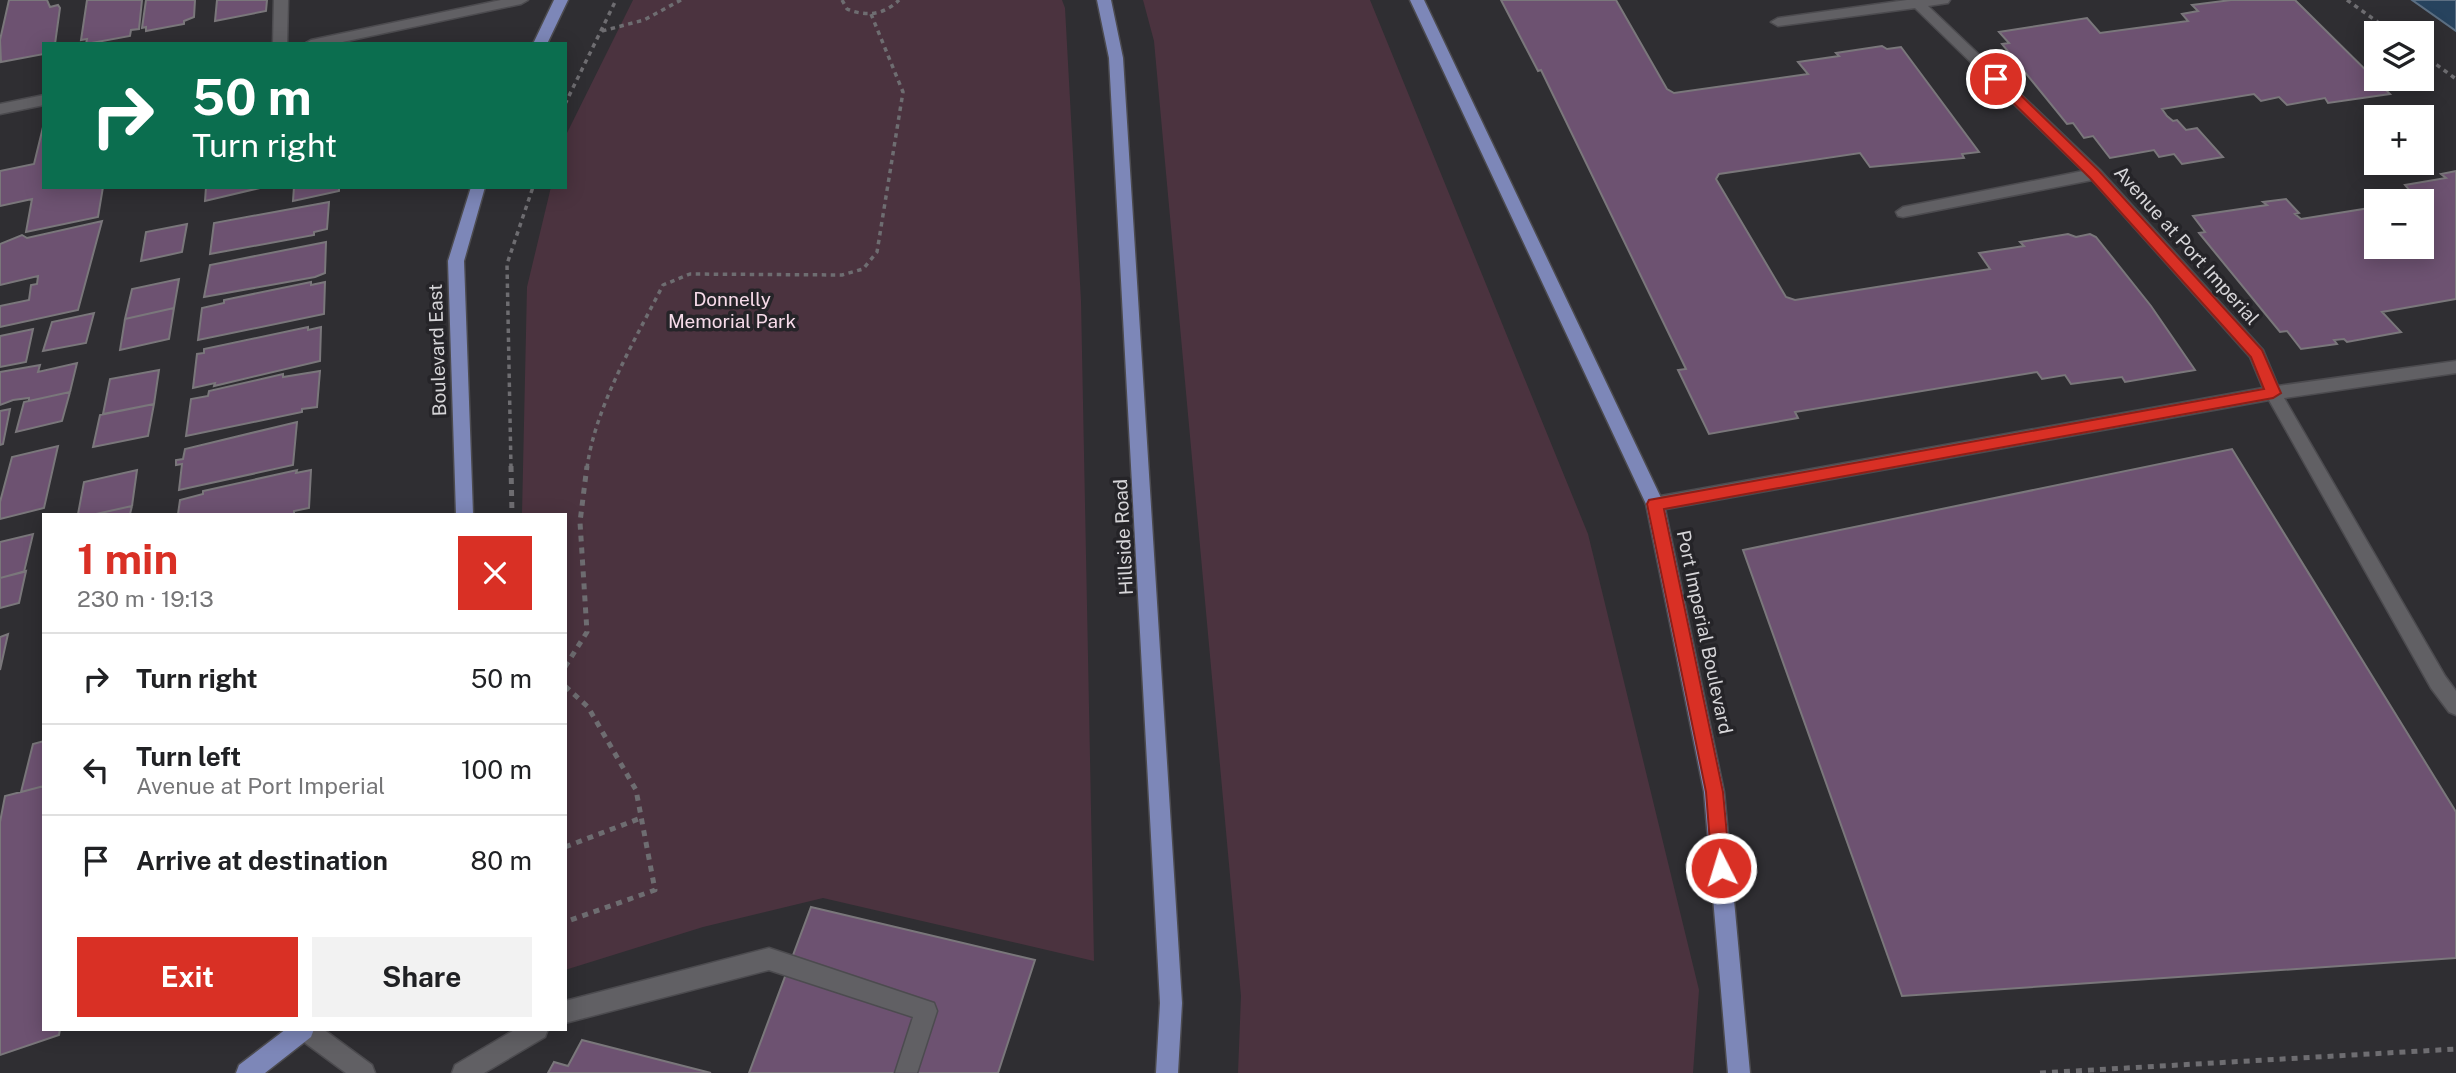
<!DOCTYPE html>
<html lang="en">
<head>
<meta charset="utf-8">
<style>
	:root { --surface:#fff; --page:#f2f2f2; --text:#202124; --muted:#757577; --line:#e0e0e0; --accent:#d93025 }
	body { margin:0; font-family:"Public Sans",sans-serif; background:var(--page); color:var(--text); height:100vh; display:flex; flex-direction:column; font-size:26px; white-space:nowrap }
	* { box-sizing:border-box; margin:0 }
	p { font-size:23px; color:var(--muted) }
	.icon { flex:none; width:38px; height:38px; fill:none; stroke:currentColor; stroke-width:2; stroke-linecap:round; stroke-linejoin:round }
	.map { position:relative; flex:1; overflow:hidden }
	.details { position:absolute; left:42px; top:513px; width:525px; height:518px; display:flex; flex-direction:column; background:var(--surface); border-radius:0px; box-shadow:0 4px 18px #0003 }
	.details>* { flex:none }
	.top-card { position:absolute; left:42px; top:42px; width:525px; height:147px; border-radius:0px; box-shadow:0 4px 18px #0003; background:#0b6e4f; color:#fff; overflow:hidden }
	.tools { position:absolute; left:2364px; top:21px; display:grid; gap:14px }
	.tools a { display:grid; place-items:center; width:70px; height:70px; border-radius:0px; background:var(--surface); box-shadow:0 4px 18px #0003; font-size:35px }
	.pin { position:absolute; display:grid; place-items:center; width:60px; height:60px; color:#fff; margin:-30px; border:4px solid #fff; border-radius:50%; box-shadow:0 2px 7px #0007 }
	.me { position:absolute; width:77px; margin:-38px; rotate:355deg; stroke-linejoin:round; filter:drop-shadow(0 0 5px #0008) }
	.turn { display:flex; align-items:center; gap:24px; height:147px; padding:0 35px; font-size:32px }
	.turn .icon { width:91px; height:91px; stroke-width:2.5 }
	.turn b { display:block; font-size:49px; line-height:60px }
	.round { display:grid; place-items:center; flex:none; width:74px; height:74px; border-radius:0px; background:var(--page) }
	.headline { display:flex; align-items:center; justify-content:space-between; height:119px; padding:0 35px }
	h1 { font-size:42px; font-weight:700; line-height:52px; color:var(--accent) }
	.primary-button { display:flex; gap:14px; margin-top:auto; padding:14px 35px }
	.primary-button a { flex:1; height:80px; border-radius:0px; background:var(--accent); color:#fff; font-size:28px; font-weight:700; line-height:80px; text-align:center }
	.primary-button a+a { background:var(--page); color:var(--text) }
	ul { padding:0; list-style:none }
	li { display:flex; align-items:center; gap:21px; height:91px; padding:0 35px; border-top:2px solid var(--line) }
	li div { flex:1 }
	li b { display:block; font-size:26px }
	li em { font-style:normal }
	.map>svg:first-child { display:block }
</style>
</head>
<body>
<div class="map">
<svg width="2456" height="1073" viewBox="0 0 2456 1073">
	<rect width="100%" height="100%" fill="#2f2e32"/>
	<path fill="#4b333f" d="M 633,0 L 1062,0 L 1065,8 L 1081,301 L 1094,961 L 823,898 L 703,927 L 565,970 L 565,514 L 522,514 L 527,287 L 551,187 L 565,187 L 565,137 Z
		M 1143,0 L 1370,0 L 1588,534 L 1699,990 L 1693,1073 L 1238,1073 L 1241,996 L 1154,41 Z"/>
	<path fill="#27435e" stroke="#5c6f83" stroke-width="2" d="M 2412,0 L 2456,0 L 2456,31 Z"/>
	<path fill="#6d5271" stroke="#7a777b" stroke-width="2" d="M 9,0 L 47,0 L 50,7 L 58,5 L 60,8 L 55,44 L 44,44 L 44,54 L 1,62 L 0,40 Z
		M 87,0 L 142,0 L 139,29 L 131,30 L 130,36 L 86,44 L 87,39 L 81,40 Z
		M 146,0 L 195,0 L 194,17 L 184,21 L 184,24 L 146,31 L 146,27 L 142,28 Z
		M 217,0 L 267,0 L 266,11 L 215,21 Z
		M 1501,0 L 1616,0 L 1667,89 L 1674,93 L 1808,74 L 1798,62 L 1839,56 L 1836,53 L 1882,46 L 1887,49 L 1901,47 L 1979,152 L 1962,154 L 1964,158 L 1870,167 L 1860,153 L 1719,174 L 1716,179 L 1786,297 L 1795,300 L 1990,269 L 1979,253 L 2024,246 L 2020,242 L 2068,234 L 2076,237 L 2090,234 L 2096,237 L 2151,306 L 2195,370 L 2125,382 L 2122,377 L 2071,384 L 2065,375 L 2042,379 L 2037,372 L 1795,412 L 1798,418 L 1709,434 L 1678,370 L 1686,369 L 1541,70 L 1538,71 Z
		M 2295,0 L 2390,94 L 2328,103 L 2325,98 L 2287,105 L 2279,97 L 2261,101 L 2254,94 L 2162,109 L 2167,116 L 2173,121 L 2177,120 L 2186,130 L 2197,128 L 2223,157 L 2182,164 L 2174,154 L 2159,157 L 2154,150 L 2110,158 L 2093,136 L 2084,138 L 2073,123 L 2067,124 L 2002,44 L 2009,43 L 1999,32 L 2087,18 L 2100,33 L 2188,21 L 2182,14 L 2198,11 L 2192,5 L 2231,0 Z
		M 44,123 L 44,187 L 103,187 L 98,217 L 26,232 L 32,199 L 0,206 L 0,171 L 34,164 Z
		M 2456,171 L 2456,299 L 2382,312 L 2401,332 L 2347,342 L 2344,339 L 2334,340 L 2337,344 L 2301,349 L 2287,331 L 2280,332 L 2199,233 L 2205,232 L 2193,216 L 2267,205 L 2263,202 L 2286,199 L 2299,213 L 2295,214 L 2301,219 L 2376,207 L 2376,247 L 2422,247 L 2422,201 L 2399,201 L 2393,195 L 2411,192 L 2405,185 L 2446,178 L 2441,174 Z
		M 206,187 L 264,187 L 205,201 Z
		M 294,187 L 339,187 L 339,191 L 293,201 Z
		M 329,202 L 327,229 L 314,232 L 314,235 L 210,254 L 214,223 Z
		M 102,221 L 78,310 L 0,327 L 0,306 L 29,300 L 31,285 L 37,284 L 38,276 L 0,285 L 0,244 L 22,235 L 27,238 Z
		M 187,224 L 182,252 L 141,261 L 146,232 Z
		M 326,242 L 325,273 L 315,277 L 204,297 L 210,265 Z
		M 179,279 L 174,308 L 125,319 L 132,289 Z
		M 311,282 L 311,285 L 325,282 L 324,314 L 198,340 L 202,308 L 224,303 L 224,300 Z
		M 174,308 L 169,339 L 120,350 L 125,319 Z
		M 94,313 L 86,343 L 43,351 L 52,322 Z
		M 308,327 L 308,330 L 321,327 L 320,361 L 214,386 L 215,383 L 193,388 L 197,354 L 204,353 L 204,349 Z
		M 33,329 L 26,362 L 0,367 L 0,336 Z
		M 77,363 L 70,392 L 29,401 L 29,398 L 13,400 L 0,405 L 0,372 L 40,365 L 38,372 Z
		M 159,370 L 154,404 L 103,414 L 110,379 Z
		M 320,371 L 317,407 L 302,409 L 302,412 L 186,436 L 191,399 L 208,396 L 209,391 L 283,374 L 283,377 Z
		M 70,392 L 62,421 L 16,432 L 24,402 Z
		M 154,404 L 148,436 L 93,447 L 100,415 Z
		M 10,409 L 3,444 L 0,445 L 0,411 Z
		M 297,422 L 293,465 L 179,490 L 182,464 L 176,465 L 176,460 L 183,459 L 185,449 Z
		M 58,446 L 44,508 L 0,519 L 0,502 L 12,457 Z
		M 2232,449 L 2456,812 L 2456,958 L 1902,996 L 1743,550 Z
		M 137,470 L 132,506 L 96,514 L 78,514 L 84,482 Z
		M 297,470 L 296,473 L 311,470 L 309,508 L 294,511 L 294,514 L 178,514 L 180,500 L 203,494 L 203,491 Z
		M 132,506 L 130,514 L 96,514 Z
		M 33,534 L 24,572 L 0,578 L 0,542 Z
		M 26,571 L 19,603 L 0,608 L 0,578 Z
		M 8,634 L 0,670 L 0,637 Z
		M 44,741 L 44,786 L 21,792 L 33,744 Z
		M 44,786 L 44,1029 L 60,1029 L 59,1035 L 0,1055 L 0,822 L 5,796 Z
		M 811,907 L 1035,960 L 998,1073 L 749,1073 Z
		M 582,1040 L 711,1073 L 548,1073 L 554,1062 L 568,1066 Z"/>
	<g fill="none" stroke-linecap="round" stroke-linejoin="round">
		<defs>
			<path id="minor" d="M 274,0 L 288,0 L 287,44 L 273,44 Z
				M 501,0 L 528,0 L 521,4 L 333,44 L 304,44 L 311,40 Z
				M 1907,0 L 1950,0 L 1948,3 L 1928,6 L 2100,170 L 2263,350 L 2278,386 L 2456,361 L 2456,373 L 2284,398 L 2445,676 L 2456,691 L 2456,715 L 2449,712 L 2431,688 L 2269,400 L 1655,511 L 1649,509 L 1646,504 L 1649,499 L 1655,497 L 2263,388 L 2250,357 L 2092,180 L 1903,217 L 1898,216 L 1896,212 L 1903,207 L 2083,171 L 1915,8 L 1778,26 L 1771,22 L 1778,18 Z
				M 44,95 L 44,105 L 0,114 L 0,104 Z
				M 769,948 L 934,1003 L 937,1011 L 917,1073 L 895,1073 L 913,1017 L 769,970 L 565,1023 L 565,1001 Z
				M 294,1029 L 323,1029 L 372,1065 L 375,1073 L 346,1073 L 297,1037 Z
				M 516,1029 L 548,1029 L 545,1037 L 484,1073 L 452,1073 L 455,1065 Z"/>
			<path id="major" d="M 554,0 L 568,0 L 547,44 L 533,44 Z
				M 1097,0 L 1111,0 L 1123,58 L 1182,1003 L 1178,1073 L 1156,1073 L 1160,1003 L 1109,58 Z
				M 1410,0 L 1424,0 L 1664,504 L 1724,792 L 1750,1073 L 1728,1073 L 1704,792 L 1646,504 Z
				M 471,187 L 485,187 L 464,261 L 473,514 L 456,514 L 448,261 Z
				M 286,1029 L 314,1029 L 311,1037 L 265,1073 L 236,1073 L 239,1065 Z"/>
		</defs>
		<use href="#minor" stroke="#4c4b4f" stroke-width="3"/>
		<use href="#major" stroke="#4c4b4f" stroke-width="3"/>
		<path stroke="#6e6d71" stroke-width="3.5" stroke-dasharray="4.5 4.5" stroke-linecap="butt" d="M 842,0 L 847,9 C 866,17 884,15 899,0
			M 2347,0 L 2393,33
			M 602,31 L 644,20 L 681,0
			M 2422,54 L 2456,79
			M 565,104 L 616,0
			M 511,468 L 507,264 L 533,187
			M 587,468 C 595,407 635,340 663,285 L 690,274 L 842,275 L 863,269 L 877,252 L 903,92 L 871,14"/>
		<path stroke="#6e6d71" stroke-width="5" stroke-dasharray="6 6" stroke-linecap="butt" d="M 511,466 L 512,514
			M 565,667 L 587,632 L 580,522 L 587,466
			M 565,686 L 588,707 L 636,790 L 655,890 L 565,922
			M 565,847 L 641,818
			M 2040,1073 L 2456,1049"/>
		<use href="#minor" fill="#616064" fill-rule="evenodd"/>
		<use href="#major" fill="#7d87b8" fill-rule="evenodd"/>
	</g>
	<path fill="#d93025" stroke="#8d1f18" stroke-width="2" d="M 1996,75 L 2001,76 L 2099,171 L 2262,350 L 2281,393 L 2273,398 L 1664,509 L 1723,792 L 1730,868 L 1728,875 L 1721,877 L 1715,875 L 1712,868 L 1706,792 L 1647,504 L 1649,500 L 2264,389 L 2251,357 L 2090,178 L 1992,82 L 1990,79 Z"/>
	<g text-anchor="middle" stroke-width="7" stroke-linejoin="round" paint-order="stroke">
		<g font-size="19" fill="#d6d5d8" stroke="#252428">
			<text transform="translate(2187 245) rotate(48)" y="7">Avenue at Port Imperial</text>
			<text transform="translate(437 350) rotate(-92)" y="7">Boulevard East</text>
			<text transform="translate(1123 537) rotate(-93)" y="7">Hillside Road</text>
			<text transform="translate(1705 632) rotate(78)" y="7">Port Imperial Boulevard</text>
		</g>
		<g font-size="19" fill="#f7dbe9" stroke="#252428">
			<text x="732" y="306">Donnelly<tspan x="732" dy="22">Memorial Park</tspan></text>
		</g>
	</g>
</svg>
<div class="tools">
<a><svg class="icon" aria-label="layers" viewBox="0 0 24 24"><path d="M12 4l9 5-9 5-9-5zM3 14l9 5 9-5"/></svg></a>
<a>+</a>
<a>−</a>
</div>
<div class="pin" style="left:1996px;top:79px;background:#d93025"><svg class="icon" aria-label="arrive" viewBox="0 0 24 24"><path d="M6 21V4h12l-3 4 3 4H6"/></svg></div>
<svg class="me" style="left:1721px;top:868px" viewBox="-20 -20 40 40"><circle r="17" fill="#d93025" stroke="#fff" stroke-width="3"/><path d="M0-11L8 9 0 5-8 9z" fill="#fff"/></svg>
<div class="top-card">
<div class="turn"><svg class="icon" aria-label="right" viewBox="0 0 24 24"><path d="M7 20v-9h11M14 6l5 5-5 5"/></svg><div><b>50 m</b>Turn right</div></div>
</div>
<section class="details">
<div class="headline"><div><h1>1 min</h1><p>230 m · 19:13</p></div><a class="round" style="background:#d93025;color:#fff"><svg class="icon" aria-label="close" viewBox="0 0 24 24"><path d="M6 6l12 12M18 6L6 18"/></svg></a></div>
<ul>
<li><svg class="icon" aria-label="right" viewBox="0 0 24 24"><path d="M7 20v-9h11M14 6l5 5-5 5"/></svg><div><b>Turn right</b></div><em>50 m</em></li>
<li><svg class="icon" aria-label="left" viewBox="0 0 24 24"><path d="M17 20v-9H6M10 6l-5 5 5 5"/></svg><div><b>Turn left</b><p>Avenue at Port Imperial</p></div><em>100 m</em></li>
<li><svg class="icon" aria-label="arrive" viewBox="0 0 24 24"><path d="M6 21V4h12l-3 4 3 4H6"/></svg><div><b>Arrive at destination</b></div><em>80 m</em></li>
</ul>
<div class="primary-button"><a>Exit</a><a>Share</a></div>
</section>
</div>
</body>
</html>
